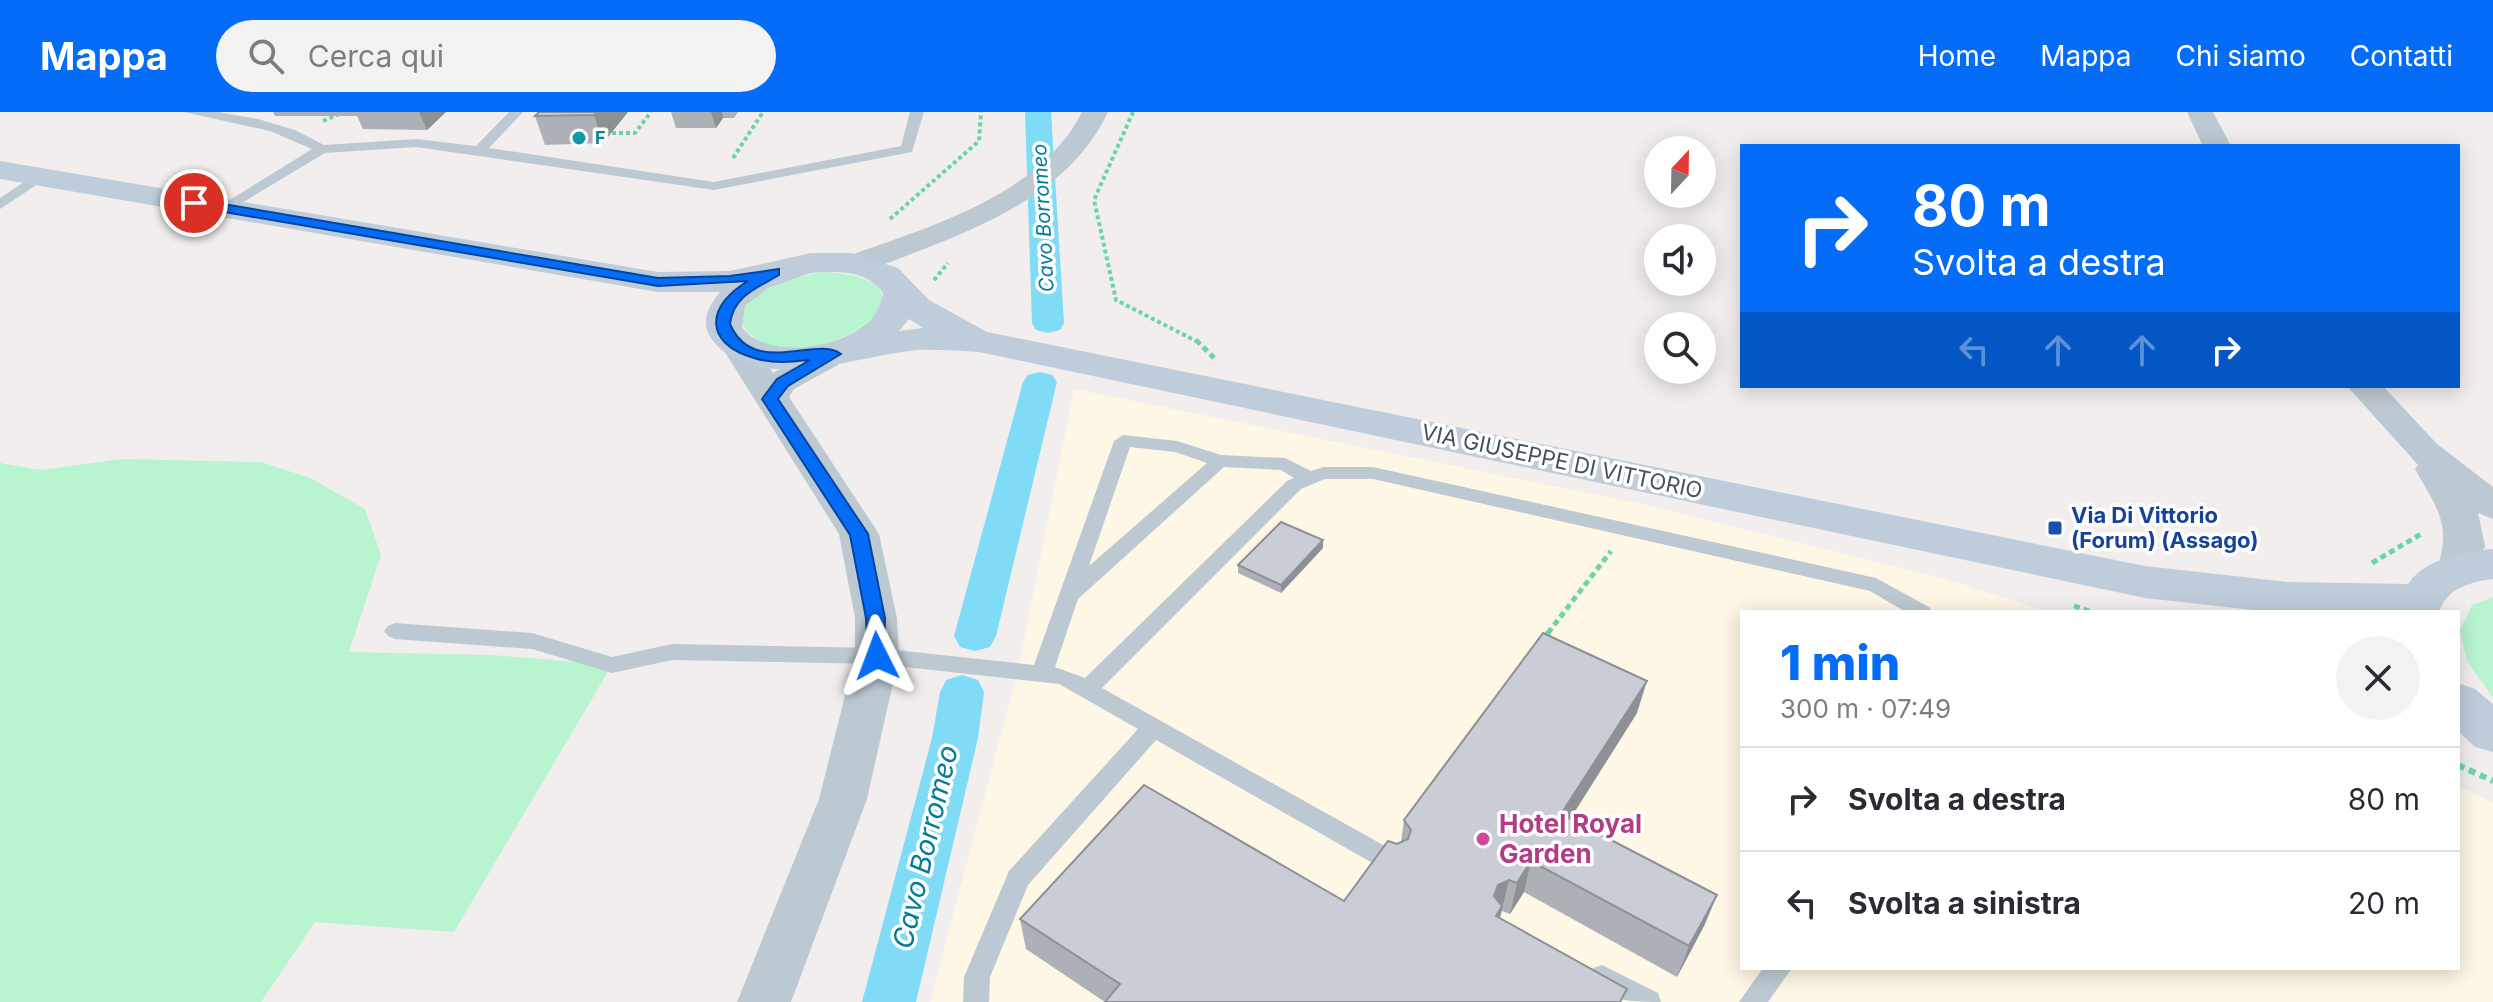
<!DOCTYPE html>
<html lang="it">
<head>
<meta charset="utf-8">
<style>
	:root { --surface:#fff; --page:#f2f2f3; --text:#2b2b33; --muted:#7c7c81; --line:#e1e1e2; --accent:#046cf6 }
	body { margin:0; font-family:Inter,sans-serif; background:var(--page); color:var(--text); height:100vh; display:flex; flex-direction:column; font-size:30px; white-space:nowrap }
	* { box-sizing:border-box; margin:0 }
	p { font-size:26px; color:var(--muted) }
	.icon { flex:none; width:44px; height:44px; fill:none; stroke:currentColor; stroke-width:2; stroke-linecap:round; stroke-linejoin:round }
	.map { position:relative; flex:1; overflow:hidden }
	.drawer { position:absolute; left:1740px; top:498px; width:720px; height:360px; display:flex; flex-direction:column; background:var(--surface); border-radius:0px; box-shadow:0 4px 20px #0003 }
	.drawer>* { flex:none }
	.guide { position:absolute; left:1740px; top:32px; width:720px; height:244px; border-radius:0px; box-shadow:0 4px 20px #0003; background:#046cf6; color:#fff; overflow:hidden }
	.needle { width:52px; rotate:22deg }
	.tools { position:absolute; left:1644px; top:24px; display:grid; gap:16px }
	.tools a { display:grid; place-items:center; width:72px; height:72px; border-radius:50%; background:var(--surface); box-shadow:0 4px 20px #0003; font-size:40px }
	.pin { position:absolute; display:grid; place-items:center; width:68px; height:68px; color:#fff; margin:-34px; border:4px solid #fff; border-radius:50%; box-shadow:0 2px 8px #0007 }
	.me { position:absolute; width:88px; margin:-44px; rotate:357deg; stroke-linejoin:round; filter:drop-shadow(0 0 6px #0008) }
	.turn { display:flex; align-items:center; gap:28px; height:168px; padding:0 40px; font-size:36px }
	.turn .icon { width:104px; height:104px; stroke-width:2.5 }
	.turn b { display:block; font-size:56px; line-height:68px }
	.lanes { display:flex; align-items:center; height:76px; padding:0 40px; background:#0003; justify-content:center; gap:40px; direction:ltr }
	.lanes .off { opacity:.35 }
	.round { display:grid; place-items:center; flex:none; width:84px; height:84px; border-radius:42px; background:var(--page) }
	.overview { display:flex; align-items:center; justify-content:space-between; height:136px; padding:0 40px }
	h1 { font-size:48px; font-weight:800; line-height:60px; color:var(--accent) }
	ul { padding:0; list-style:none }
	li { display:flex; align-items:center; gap:24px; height:104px; padding:0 40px; border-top:2px solid var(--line) }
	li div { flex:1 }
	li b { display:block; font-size:30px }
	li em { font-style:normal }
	header { display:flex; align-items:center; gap:48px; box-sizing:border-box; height:112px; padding:0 40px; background:var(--accent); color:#fff }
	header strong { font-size:38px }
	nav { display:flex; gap:44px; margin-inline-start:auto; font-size:28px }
	.search { width:560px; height:72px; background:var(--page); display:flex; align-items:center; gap:20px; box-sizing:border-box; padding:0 28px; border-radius:44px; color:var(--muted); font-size:30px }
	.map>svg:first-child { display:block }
</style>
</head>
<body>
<header>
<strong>Mappa</strong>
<div class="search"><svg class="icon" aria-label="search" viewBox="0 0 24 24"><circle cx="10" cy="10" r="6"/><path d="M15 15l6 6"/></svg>Cerca qui</div>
<nav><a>Home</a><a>Mappa</a><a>Chi siamo</a><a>Contatti</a></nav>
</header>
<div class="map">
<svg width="2493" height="890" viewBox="0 0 2493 890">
	<rect width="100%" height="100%" fill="#f2eeee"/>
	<path fill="#fef7e6" d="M 1074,277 L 1642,392 L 1946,467 L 2048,500 L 1742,500 L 1742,856 L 2458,856 L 2458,674 L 2493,691 L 2493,890 L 930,890 L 1018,558 Z"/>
	<path fill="#b8f4d0" d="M 823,160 C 970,167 805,277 749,221 C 714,185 803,163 823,160 Z
		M 122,347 L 261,350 L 310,366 L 365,397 L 381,443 L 349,540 L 492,543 L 612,553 L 454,820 L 315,810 L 261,890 L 0,890 L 0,351 L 41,358 Z
		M 2493,485 L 2493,586 L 2467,549 L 2460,519 L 2472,493 Z"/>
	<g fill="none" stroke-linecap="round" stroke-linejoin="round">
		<path fill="#80dcf6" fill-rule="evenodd" d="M 1025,0 L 1051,0 L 1064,211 L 1060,218 L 1048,221 L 1036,218 L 1032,211 Z
			M 1040,260 L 1052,263 L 1057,270 L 996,524 L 990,535 L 975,539 L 960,535 L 954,524 L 1023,270 L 1028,263 Z
			M 962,563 L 978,568 L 984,580 L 978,626 L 916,890 L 862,890 L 932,626 L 940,580 L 946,568 Z"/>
		<path stroke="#6cd6a3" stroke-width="4" stroke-dasharray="4 3" stroke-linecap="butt" d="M 1133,0 L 1094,88 L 1116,188 L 1198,230
			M 323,9 L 344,0
			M 612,21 L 635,21 L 651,0
			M 733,46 L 763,0
			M 890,107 L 979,29 L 981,0
			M 934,168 L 948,151"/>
		<path stroke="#6cd6a3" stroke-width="5" stroke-dasharray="6 4" stroke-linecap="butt" d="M 1196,228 L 1214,246
			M 2372,451 L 2421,422
			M 2074,494 L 2092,500
			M 1548,521 L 1611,439"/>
		<path stroke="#6cd6a3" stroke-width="6" stroke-dasharray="7 5" stroke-linecap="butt" d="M 1544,526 L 1550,519
			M 2458,653 L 2493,669"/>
		<path fill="#bdc9d2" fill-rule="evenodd" d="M 184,0 L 218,0 L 258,7 L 295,18 L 324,33 L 416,27 L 476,34 L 509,0 L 523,0 L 489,36 L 714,70 L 901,34 L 910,0 L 924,0 L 912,40 L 714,78 L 416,35 L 325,41 L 225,101 L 218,97 L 220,94 L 312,37 L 270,19 Z
			M 35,63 L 47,66 L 0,97 L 0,86 Z
			M 1123,323 L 1177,329 L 1221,343 L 1285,346 L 1311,359 L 1323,355 L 1373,355 L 1876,466 L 1929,495 L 1932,500 L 1906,500 L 1870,479 L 1373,367 L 1325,367 L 1301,377 L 1102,576 L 1401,743 L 1404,750 L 1401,757 L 1392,760 L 1383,757 L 1156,628 L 1028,773 L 990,865 L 989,890 L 963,890 L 964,865 L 1009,759 L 1138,617 L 1059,572 L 877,552 L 672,548 L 612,561 L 532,537 L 395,527 L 388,524 L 384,519 L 388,514 L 395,511 L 532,521 L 612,545 L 672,532 L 877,536 L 1034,553 L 1114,329 ZM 1130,335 L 1175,340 L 1207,351 L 1089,454 ZM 1224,355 L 1281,358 L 1294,366 L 1287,369 L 1085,566 L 1055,555 L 1078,487 Z
			M 1602,853 L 1658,881 L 1661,890 C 1636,890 1601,890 1589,865 L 1593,856 Z
			M 1763,856 L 1792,856 L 1768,890 L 1739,890 Z"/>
		<path fill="#bdc9d2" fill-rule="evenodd" d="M 1082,0 L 1108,0 C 1065,92 956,124 867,159 L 845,159 L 841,152 L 845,145 C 928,115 1040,84 1082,0 Z
			M 2187,0 L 2213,0 L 2231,34 L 2203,34 Z
			M 738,224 L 750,227 L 773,261 L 821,235 L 833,232 L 845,235 L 850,242 L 845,249 L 794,277 L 789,285 L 879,422 L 897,506 L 899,544 L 867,687 L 791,890 L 737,890 L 819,687 L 855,544 L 855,506 L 839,422 L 721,234 L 726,227 Z
			M 2347,274 L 2383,274 L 2437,332 L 2493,375 L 2493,407 L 2478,401 L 2485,434 L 2470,469 L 2456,473 L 2442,469 L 2436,459 C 2453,414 2437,396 2415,357 L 2418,353 Z"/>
		<path fill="#bfccda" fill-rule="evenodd" d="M 0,49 L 658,160 L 730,159 L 811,141 L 851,141 L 898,156 L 929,188 L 987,220 L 2145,454 L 2288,470 L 2408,472 C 2426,446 2464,440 2493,437 L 2493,467 C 2470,470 2447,476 2439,500 L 2271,500 L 2145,486 L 979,240 C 959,239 938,237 918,238 C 858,243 758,284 713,229 C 699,211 708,195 720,180 L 658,180 L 0,67 ZM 811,161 C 837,159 867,158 883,181 C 882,187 880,194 877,199 C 856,236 767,251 742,215 L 745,194 L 768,176 ZM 909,207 L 923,216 L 899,219 Z
			M 2458,571 L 2475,577 L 2493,592 L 2493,640 L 2475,635 L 2458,619 Z"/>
	</g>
	<path fill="#aeb0b7" d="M 273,0 L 446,0 L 427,18 L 363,17 L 357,4 L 275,4 Z
		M 539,0 L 628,0 L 603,31 L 545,33 L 535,4 Z
		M 671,0 L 738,0 L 734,6 L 723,6 L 716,16 L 676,16 Z
		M 1323,428 L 1323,436 L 1281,481 L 1238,461 L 1238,453 Z
		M 1637,601 L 1570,707 L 1717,783 L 1704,814 L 1677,865 L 1524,780 L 1510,802 L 1502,799 L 1500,806 L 1105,890 L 1026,837 L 1020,807 L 1344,789 L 1397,732 L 1401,730 L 1404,708 Z"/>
	<path fill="#8d9095" d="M 419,0 L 446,0 L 427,18 Z
		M 596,0 L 628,0 L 603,31 L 594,3 Z
		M 711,0 L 722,0 L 723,6 L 716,16 Z
		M 1323,428 L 1323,436 L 1281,481 L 1281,473 Z
		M 1647,569 L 1637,601 L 1553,734 L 1561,702 Z
		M 1531,749 L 1524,780 L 1510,802 L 1517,771 Z
		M 1509,768 L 1495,825 L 1494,784 L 1498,773 Z
		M 1717,783 L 1704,814 L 1677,865 L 1689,834 Z"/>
	<path fill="#cacdd5" stroke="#8d9095" stroke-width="2" d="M 539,0 L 596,0 L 594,3 L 535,4 Z
		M 1281,410 L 1323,428 L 1281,473 L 1238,453 Z
		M 1543,521 L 1647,569 L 1561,702 L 1717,783 L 1689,834 L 1531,749 L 1517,771 L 1509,768 L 1498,773 L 1494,784 L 1502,794 L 1496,804 L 1627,877 L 1620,890 L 1105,890 L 1120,872 L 1020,807 L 1144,673 L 1344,789 L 1388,729 L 1397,732 L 1408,727 L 1411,718 L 1404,708 Z"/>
	<path fill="#046cf6" stroke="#0346a0" stroke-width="2" d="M 194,87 L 658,166 L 730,164 L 779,157 L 779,163 C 757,176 733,184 730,212 C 753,266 817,223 841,242 L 788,274 L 778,287 L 868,422 L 885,506 L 884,549 L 877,551 L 868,544 L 866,506 L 850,423 L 762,287 L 777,267 L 810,248 C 791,250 773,252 754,246 C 703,231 706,194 748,169 L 658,174 L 189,94 L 189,89 Z"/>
	<circle fill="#0f9aa8" stroke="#fff" stroke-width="3" cx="579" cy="26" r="8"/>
	<rect fill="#1a4fb4" stroke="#fff" stroke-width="3" x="2047" y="408" width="16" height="16" rx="4"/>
	<circle fill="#d1479c" stroke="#fff" stroke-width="3" cx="1483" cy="727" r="8"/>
	<g text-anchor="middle" stroke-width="7" stroke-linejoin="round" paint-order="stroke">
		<g font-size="18" font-weight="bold" fill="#0d838f" stroke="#fff" text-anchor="start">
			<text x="595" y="32">F</text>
		</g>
		<g font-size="20" font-style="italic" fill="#037b9d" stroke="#fff">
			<text transform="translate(1043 106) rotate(-93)" y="7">Cavo Borromeo</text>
		</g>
		<g font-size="22" fill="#44525e" stroke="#fff">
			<text transform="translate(1562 349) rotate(12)" y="8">VIA GIUSEPPE DI VITTORIO</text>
		</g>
		<g font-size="22" font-weight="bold" fill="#164399" stroke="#fff" text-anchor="start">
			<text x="2071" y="411">Via Di Vittorio<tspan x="2071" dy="25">(Forum) (Assago)</tspan></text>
		</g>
		<g font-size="26" font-weight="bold" fill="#b23c85" stroke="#fff" text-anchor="start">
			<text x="1499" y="721">Hotel Royal<tspan x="1499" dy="30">Garden</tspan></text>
		</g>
		<g font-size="28" font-style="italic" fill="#037b9d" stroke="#fff">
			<text transform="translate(925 735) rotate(-77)" y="10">Cavo Borromeo</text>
		</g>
	</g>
</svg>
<div class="tools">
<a><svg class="needle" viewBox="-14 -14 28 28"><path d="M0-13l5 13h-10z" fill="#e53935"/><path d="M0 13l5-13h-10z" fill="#7c7c81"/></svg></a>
<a><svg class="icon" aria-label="sound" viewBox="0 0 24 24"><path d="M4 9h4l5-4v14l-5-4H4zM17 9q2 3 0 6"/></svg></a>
<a><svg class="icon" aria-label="search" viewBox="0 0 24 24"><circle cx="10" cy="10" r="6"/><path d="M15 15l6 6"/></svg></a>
</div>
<div class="pin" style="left:194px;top:91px;background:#d93025"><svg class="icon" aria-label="arrive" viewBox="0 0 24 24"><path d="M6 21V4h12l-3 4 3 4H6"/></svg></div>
<svg class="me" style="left:877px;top:544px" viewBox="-20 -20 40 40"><path d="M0-17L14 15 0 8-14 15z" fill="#046cf6" stroke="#fff" stroke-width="4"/></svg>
<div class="guide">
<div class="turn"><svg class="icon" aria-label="right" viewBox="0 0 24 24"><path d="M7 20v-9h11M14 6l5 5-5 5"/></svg><div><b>80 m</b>Svolta a destra</div></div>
<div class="lanes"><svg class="icon off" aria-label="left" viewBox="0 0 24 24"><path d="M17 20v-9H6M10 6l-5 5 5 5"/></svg><svg class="icon off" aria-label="ahead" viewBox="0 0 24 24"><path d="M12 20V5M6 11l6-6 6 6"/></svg><svg class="icon off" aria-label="ahead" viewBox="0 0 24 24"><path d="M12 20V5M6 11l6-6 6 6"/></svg><svg class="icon" aria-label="right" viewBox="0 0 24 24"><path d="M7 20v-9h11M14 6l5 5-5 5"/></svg></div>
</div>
<section class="drawer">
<div class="overview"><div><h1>1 min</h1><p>300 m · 07:49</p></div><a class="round"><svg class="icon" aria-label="close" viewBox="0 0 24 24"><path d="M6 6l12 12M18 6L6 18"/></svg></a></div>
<ul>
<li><svg class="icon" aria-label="right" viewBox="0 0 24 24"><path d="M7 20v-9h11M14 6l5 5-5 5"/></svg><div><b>Svolta a destra</b></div><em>80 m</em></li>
<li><svg class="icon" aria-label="left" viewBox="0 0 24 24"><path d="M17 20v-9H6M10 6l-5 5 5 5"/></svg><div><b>Svolta a sinistra</b></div><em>20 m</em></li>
</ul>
</section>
</div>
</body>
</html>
